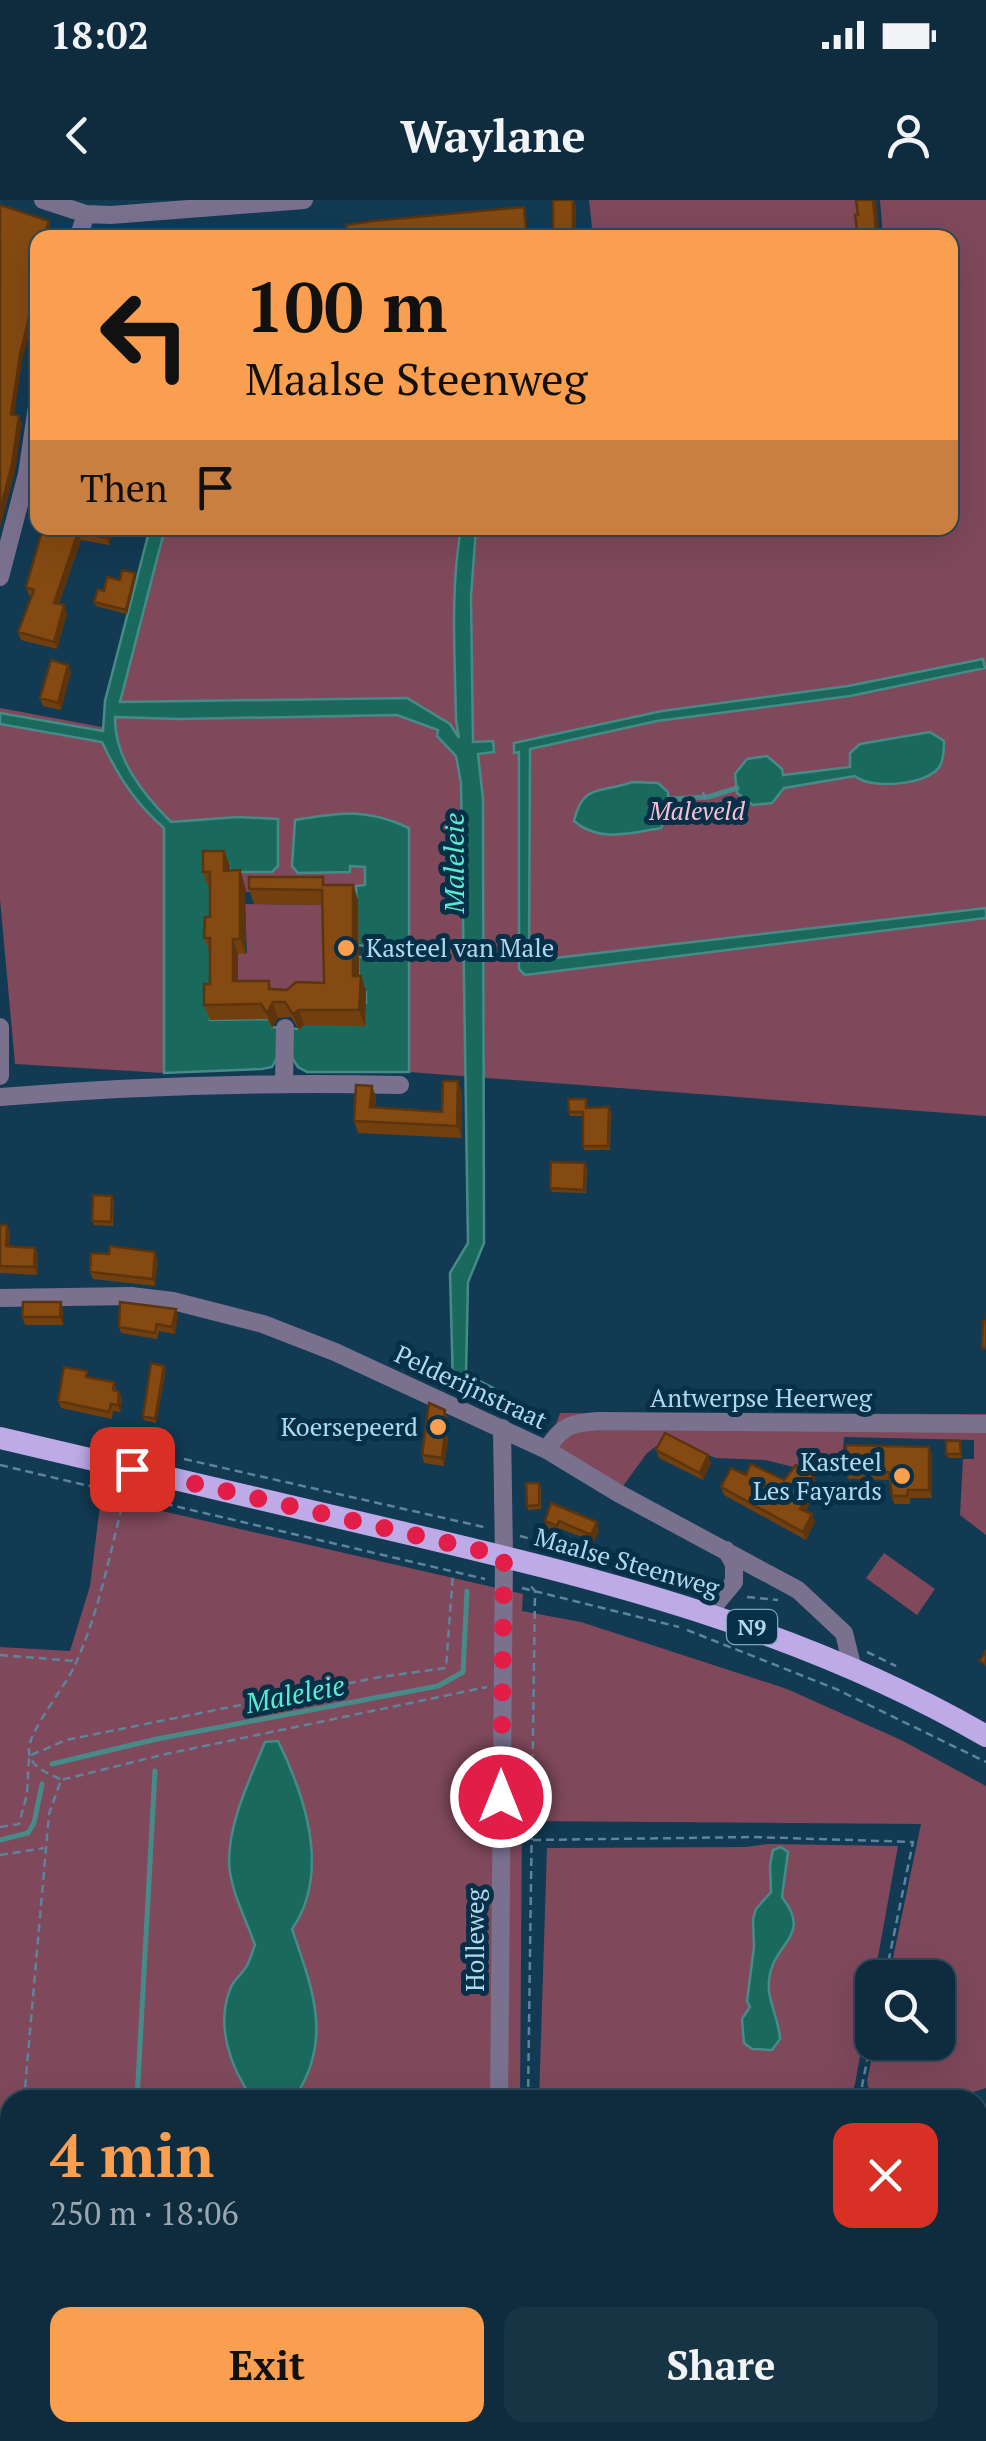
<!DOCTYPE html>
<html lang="en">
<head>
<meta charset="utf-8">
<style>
	:root { --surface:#0e2c3e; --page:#173445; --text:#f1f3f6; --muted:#9ba7b0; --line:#2e4858; --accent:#fa9f4f }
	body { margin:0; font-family:"PT Serif",serif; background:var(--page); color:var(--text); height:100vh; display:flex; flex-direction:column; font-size:38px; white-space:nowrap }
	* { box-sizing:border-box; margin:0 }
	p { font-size:32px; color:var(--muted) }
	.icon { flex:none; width:55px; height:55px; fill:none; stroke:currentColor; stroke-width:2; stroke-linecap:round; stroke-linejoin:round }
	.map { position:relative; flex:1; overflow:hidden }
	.panel { position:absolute; left:0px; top:1890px; width:988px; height:352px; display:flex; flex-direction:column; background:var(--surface); border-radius:30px 30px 0 0; box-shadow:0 10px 40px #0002,0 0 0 2px var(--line) }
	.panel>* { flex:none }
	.hud { position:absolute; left:30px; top:30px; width:928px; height:305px; border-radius:20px; box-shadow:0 10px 40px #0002,0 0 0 2px var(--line); background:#fa9f4f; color:#111; overflow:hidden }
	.tools { position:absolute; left:855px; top:1760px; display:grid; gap:20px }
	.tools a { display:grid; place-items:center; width:100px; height:100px; border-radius:20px; background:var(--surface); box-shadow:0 10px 40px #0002,0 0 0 2px var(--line); font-size:50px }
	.pin { position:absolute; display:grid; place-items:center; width:85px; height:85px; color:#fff; margin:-42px; border-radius:20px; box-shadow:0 5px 15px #0006 }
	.me { position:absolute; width:110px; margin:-55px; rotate:0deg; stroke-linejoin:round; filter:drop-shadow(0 0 8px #0008) }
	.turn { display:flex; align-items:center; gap:35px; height:210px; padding:0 50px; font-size:45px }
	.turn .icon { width:130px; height:130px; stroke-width:2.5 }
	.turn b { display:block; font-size:70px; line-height:85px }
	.then { display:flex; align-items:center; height:95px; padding:0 50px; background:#0003; gap:20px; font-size:38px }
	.round { display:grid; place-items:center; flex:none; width:105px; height:105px; border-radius:20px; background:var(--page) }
	.overview { display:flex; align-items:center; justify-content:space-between; height:170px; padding:0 50px }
	h1 { font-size:60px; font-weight:800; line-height:75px; color:var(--accent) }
	.action { display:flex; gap:20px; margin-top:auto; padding:20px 50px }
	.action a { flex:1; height:115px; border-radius:20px; background:var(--accent); color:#111; font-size:40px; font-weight:800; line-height:115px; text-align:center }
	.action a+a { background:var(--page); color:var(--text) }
	.status { display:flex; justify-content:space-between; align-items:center; height:70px; padding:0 50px; background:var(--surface); direction:ltr }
	.status svg { height:28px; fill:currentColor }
	header { display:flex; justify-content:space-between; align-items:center; height:130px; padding:0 50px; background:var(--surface); font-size:45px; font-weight:800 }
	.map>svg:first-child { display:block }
</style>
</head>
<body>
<div class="status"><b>18:02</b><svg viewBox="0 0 49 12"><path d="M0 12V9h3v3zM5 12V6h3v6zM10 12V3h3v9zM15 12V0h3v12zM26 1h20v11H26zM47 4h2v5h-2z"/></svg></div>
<header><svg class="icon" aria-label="back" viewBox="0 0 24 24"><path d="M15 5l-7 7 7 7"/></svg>Waylane<svg class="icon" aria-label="person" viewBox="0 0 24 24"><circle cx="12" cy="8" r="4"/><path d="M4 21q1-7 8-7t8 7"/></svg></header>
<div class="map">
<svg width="986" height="2241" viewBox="0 0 986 2241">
	<rect width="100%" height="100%" fill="#123a53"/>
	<path fill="#7f495b" d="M 589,0 L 859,0 L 863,37 L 593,37 Z
		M 880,0 L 986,0 L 986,916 L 409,872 L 409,629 L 335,613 L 350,672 L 350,666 L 365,666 L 365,685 L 356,686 L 358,700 L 328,692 L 246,692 L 245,686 L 230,686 L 277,619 L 238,617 L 171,622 L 164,629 L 164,873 L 15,864 L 0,699 L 0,508 L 102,527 L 157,328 L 950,328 L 950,38 L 883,37 Z
		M 245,704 L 328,705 L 329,798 L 238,796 L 238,754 L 247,753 Z
		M 560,1213 L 986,1214 L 986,1335 L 960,1315 L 963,1259 L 974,1259 L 974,1240 L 844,1237 L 842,1268 L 830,1276 L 765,1260 L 716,1258 L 666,1239 L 647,1253 L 618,1293 L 547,1250 Z
		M 101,1297 L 523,1394 L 522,1411 L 581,1422 L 787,1489 L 901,1540 L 986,1586 L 986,1888 L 947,1900 L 871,1900 L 867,1881 L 875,1843 L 938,1842 L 938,1778 L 889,1777 L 921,1624 L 522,1621 L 520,1900 L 10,1900 L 10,2232 L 520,2232 L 520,2241 L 0,2241 L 0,1447 L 70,1451 L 90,1386 Z
		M 884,1353 L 935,1389 L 917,1415 L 866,1378 Z
		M 768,1644 L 898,1646 L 855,1884 L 849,1900 L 539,1900 L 547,1648 L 746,1647 Z
		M 984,1917 L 986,2241 L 690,2241 L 778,2232 L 978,2232 L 978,1919 Z"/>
	<path fill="#196a5d" stroke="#478b89" stroke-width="2.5" d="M 150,328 L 165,328 L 120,502 L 407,498 L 450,524 L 459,538 L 456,520 C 455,457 450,391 461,328 L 476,328 L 471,397 L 473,542 L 493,541 L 494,552 L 478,554 L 483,599 L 484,1043 L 468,1082 L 466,1174 L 493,1188 L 489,1201 L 453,1186 L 450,1073 L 468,1043 L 461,583 L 456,556 L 437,536 L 438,530 L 397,515 L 180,519 L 115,517 C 114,558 143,594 171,622 L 238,617 L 278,619 L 278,666 L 272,672 L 230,672 L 229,666 L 215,687 L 216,753 L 210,820 L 272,819 L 272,827 L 298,829 L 301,825 L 366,803 L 366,792 L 359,791 L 358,757 L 365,757 L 365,746 L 358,745 L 356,686 L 365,685 L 365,667 L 350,666 L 350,672 L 298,673 L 292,666 L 295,620 C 341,612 366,608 409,628 L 409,872 L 307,872 L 298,867 L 291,856 L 278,856 L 272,867 L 262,869 L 164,873 L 164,628 C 135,603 118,576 102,542 L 0,524 L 0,513 L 103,531 L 105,501 Z
		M 983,459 L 985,468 L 850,496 L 657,521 L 530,549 L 529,761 L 986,708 L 986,718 L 525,775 L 519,769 L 519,552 L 514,553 L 514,543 L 662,511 L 848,486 Z
		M 930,532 L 944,541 C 944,549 944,558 940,566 C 929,585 870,590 855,576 L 784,588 L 772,603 L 753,605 L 737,593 L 735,574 L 747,559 L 767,556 L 782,569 L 783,575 L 850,567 L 850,553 L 860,544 Z
		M 632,582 L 658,583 L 668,592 L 669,612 L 661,628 C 630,633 599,643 574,621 C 583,582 601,594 632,582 Z
		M 278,1541 C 305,1596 331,1673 292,1729 C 313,1791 334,1841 293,1900 L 254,1900 C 230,1869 215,1824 231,1787 C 234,1780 242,1774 246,1767 C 250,1761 252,1752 255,1745 C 246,1719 230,1690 229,1662 C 229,1621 250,1579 265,1542 Z
		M 781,1647 L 788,1652 L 782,1697 C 816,1741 765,1742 769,1791 C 771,1807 779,1822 780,1839 L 772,1850 L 752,1849 L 744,1843 L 742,1819 L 750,1807 L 747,1801 L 754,1747 L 753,1719 L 756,1709 L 771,1692 L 770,1665 L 773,1650 Z"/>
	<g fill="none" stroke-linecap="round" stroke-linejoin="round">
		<path stroke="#478b89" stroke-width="5" d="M 669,599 L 708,597 L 737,588
			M 52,1564 L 157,1539 L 438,1486 L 463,1472 L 467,1391
			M 0,1640 L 28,1633 L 34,1623 L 42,1584
			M 137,1900 L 155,1571"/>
		<path stroke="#5e849d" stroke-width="2.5" stroke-dasharray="8 5" stroke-linecap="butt" d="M 703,592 L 707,604
			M 184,1259 L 488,1328
			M 0,1265 L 485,1379
			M 520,1336 L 705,1387
			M 522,1388 L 679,1427
			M 747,1397 L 778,1400
			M 687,1430 L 836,1489 L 986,1562
			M 867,1452 L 896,1466
			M 0,1455 L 75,1461
			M 60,1579 C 47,1573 28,1566 29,1549 C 29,1531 64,1488 74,1467 C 99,1414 110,1352 125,1295
			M 0,1627 L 19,1624 L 27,1594 L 29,1556 L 66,1540 L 380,1477 L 446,1468 L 453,1373
			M 533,1640 L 754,1637 L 913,1642 L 885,1778
			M 0,1655 L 44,1648
			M 24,1900 L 49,1614 L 61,1580 L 166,1554 L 487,1487
			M 528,1900 L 535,1391 L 529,1384
			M 863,1900 L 862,1886 L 872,1836
			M 978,1907 L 986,1905
			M 0,2066 L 10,2065
			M 978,2165 L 986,2171
			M 0,2204 L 10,2080
			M 978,2214 L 986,2213
			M 524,2241 L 525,2232
			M 554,2241 L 554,2232
			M 781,2241 L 843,2232"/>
		<path stroke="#7a718f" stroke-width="18" d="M 43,0 L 86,14 L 111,15 L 304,0
			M 78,38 L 86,14
			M 0,377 L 27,274 L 38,200
			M 0,827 L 0,876
			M 284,883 L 285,828
			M 0,897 C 133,886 266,882 400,885
			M 0,1098 L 131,1096 L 173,1101 L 263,1124 L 335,1152 L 547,1250 L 618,1293 L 798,1390 L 844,1433 L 853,1469
			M 547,1250 C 560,1226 572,1223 598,1221 L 986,1224
			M 709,1412 L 734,1382 L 734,1364 L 726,1350
			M 499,1900 L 504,1356 L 502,1228
			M 496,2241 L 496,2232"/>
		<path stroke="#beaae7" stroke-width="22" d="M 0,1238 C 131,1269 262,1299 392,1330 C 598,1378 802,1429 986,1536"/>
	</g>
	<path fill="#72400f" d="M 43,328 L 140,328 L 138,334 L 114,328 L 109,345 L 81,340 L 59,404 L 67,413 L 57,449 L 21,440 L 18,432 L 32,396 L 29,395 L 26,387 Z
		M 136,377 L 127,414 L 96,406 L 94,402 L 104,391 L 120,380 Z
		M 71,472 L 61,510 L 43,506 L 40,498 Z
		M 224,651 L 230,666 L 230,671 L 245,686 L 246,754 L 238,754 L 238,781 L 269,781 L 272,789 L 287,790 L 324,783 L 322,705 L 254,704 L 249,689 L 353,685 L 358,700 L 359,776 L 366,791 L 365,826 L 304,825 L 299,830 L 291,817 L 278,818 L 272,828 L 267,819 L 210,820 L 204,805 L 210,784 L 210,753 L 204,738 L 210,717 L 210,687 L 208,687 L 203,672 Z
		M 372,886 L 376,897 L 375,907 L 442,912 L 462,893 L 462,938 L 358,933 L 354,921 Z
		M 586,899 L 588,908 L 611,911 L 610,950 L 584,950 L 583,946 L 583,916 L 570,916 L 569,912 Z
		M 587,967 L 586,993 L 552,992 L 550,988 Z
		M 114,1000 L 113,1026 L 94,1025 L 92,1021 Z
		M 0,1025 L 7,1025 L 10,1033 L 9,1046 L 35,1048 L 38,1055 L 37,1075 L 0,1073 Z
		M 109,1054 L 158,1060 L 155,1086 L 93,1079 L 90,1072 Z
		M 61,1102 L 63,1110 L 63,1125 L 25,1125 L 22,1117 Z
		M 178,1115 L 175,1134 L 159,1131 L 157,1139 L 121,1133 L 119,1127 Z
		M 164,1166 L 166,1170 L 156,1223 L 144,1220 L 143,1216 Z
		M 89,1177 L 114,1182 L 116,1191 L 119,1192 L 122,1199 L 120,1212 L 113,1211 L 112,1219 L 61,1208 L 58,1201 Z
		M 445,1210 L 447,1218 L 446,1231 L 448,1239 L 444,1266 L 424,1263 L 422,1255 Z
		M 960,1241 L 962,1258 L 948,1258 L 946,1254 Z
		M 656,1250 L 711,1263 L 703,1280 L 659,1258 Z
		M 932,1255 L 932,1298 L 910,1298 L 910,1304 L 894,1304 L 892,1296 L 890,1280 L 848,1279 L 845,1272 Z
		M 784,1280 L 816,1282 L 813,1288 L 815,1293 L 806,1311 L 812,1314 L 815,1322 L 806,1340 L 724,1295 L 721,1287 Z
		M 541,1286 L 541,1309 L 528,1310 L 527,1306 Z
		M 551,1303 L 599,1330 L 594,1342 L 561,1329 L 559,1333 L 548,1328 L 545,1321 Z"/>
	<path fill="#5c340d" d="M 573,0 L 576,5 L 576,38 L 573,38 Z
		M 873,0 L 876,0 L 880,38 L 877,38 Z
		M 49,21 L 51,29 L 48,38 L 43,38 Z
		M 38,80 L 38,98 L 22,162 L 13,222 L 11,214 L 20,155 Z
		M 19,216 L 22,223 L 15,272 L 0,328 L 0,311 Z
		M 109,328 L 114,328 L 109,345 L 106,338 Z
		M 78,332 L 81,340 L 57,410 L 54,403 Z
		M 135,373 L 136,377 L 127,414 L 126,410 Z
		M 64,405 L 67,413 L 57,449 L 54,442 Z
		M 68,465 L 71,472 L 61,510 L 58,503 Z
		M 224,651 L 230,666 L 230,686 L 224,671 Z
		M 240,670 L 245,686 L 246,754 L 240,739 Z
		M 353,685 L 358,700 L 359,791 L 353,776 Z
		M 233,739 L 238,754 L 238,796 L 233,781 Z
		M 361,776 L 366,791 L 365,826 L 359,810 Z
		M 273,802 L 278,818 L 272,828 L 267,813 Z
		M 299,810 L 304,825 L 299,830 L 293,814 Z
		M 458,881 L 462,893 L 462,938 L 457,926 Z
		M 372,886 L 376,897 L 374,919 L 370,907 Z
		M 7,1025 L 10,1033 L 8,1054 L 6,1046 Z
		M 35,1048 L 38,1055 L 37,1075 L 34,1067 Z
		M 155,1052 L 158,1060 L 155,1086 L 153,1079 Z
		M 61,1102 L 63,1110 L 63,1125 L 60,1117 Z
		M 176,1109 L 178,1115 L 175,1134 L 172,1127 Z
		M 164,1166 L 166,1170 L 156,1223 L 155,1219 Z
		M 119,1192 L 122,1199 L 120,1212 L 118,1205 Z
		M 445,1210 L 447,1218 L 446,1231 L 448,1239 L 444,1266 L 442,1258 L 442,1230 Z
		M 929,1247 L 932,1255 L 932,1298 L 929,1290 Z
		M 708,1255 L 711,1263 L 703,1280 L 700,1273 Z
		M 813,1274 L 816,1282 L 813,1288 L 815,1293 L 803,1317 L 800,1309 Z
		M 812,1314 L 815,1322 L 806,1340 L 803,1332 Z
		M 597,1322 L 599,1330 L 594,1342 L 591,1335 Z"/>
	<path fill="#844a12" stroke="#5c340d" stroke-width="2.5" d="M 553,0 L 573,0 L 573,38 L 553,38 Z
		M 856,0 L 873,0 L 877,38 L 858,38 L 855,15 L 858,15 Z
		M 0,5 L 49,21 L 43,38 L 38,38 L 38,54 L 34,63 L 38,64 L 38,80 L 20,155 L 11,214 L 19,216 L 12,264 L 0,311 Z
		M 524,7 L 527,38 L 506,38 L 506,36 L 296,38 L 296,35 L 347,29 L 346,25 L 373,21 Z
		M 200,31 L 200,38 L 172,38 L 172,34 Z
		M 43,328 L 109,328 L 106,338 L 78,332 L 54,403 L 64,405 L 54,442 L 18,432 L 34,390 L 26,387 Z
		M 122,370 L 135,373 L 126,410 L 94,402 L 98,389 L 104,391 L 107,377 L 120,380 Z
		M 51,460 L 68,465 L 58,503 L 40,498 Z
		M 203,651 L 224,651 L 224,671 L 240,670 L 240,739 L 233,739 L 233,781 L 269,781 L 269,789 L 287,790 L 296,782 L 324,783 L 322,690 L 249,689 L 249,677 L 323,677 L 323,685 L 353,685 L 353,776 L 361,776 L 359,810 L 299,810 L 293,814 L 285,802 L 273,802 L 267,813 L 261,804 L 204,805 L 204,784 L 210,784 L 210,738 L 204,738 L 205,717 L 210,717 L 210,672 L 203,672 Z
		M 443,881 L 458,881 L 457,926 L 354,921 L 356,885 L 372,886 L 370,907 L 442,912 Z
		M 568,899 L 586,899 L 586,908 L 609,907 L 608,946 L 583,946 L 583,912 L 569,912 Z
		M 551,962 L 585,963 L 584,990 L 550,988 Z
		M 93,995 L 112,996 L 111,1022 L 92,1021 Z
		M 0,1025 L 7,1025 L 6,1046 L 35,1048 L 34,1067 L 0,1066 Z
		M 110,1046 L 155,1052 L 153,1079 L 90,1072 L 91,1053 L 109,1054 Z
		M 23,1102 L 61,1102 L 60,1117 L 22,1117 Z
		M 120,1102 L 176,1109 L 172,1127 L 157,1124 L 155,1133 L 119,1127 Z
		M 983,1121 L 986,1121 L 986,1148 L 982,1148 Z
		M 151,1163 L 164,1166 L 155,1219 L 143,1216 Z
		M 64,1167 L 87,1171 L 86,1177 L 114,1182 L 113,1190 L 119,1192 L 118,1205 L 111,1204 L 109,1212 L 58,1201 Z
		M 429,1203 L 445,1210 L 442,1230 L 445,1231 L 442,1258 L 422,1255 Z
		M 665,1233 L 708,1255 L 700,1273 L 656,1250 Z
		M 946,1241 L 960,1241 L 961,1254 L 946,1254 Z
		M 846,1245 L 929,1247 L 929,1290 L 908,1290 L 907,1296 L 892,1296 L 889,1272 L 845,1272 Z
		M 751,1264 L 784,1280 L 796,1265 L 813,1274 L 809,1283 L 812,1285 L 800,1309 L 812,1314 L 803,1332 L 721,1287 L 731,1268 L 746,1275 Z
		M 526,1283 L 539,1283 L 539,1305 L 527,1306 Z
		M 551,1303 L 597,1322 L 591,1335 L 559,1321 L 557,1326 L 545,1321 Z
		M 986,1450 L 986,1465 L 980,1461 Z"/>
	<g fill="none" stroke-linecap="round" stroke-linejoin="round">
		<path stroke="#e11d48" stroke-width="18" stroke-dasharray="0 32.4" d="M 132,1269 L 504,1356 L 501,1597"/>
	</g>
	<g fill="#fa9f4f" stroke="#053048" stroke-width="4">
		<circle cx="346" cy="748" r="10"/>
		<circle cx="438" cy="1227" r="10"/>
		<circle cx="902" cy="1276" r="10"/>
	</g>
	<g text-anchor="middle" stroke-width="10" stroke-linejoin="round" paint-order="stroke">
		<rect fill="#053048" stroke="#7fa5be" stroke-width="2.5" x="727" y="1410" width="50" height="34" rx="8"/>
		<g font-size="22" font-weight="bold" fill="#b3d7f0">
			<text x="752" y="1435">N9</text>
		</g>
		<g font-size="25" font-style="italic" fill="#fdbed1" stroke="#053048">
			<text x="697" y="620">Maleveld</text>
		</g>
		<g font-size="25" fill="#b3d7f0" stroke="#053048" text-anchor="end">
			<text x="366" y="757" text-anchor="start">Kasteel van Male</text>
			<text x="418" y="1236">Koersepeerd</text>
			<text x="882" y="1271">Kasteel<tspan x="882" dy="29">Les Fayards</tspan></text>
		</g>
		<g font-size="25" fill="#b3d7f0" stroke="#053048">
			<text transform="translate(471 1187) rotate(25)" y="9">Pelderijnstraat</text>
			<text x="761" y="1207">Antwerpse Heerweg</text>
			<text transform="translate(627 1362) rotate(16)" y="9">Maalse Steenweg</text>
			<text transform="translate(475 1740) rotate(-90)" y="9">Holleweg</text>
		</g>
		<g font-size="28" font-style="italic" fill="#5bead0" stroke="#053048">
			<text transform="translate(454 663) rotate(-90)" y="10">Maleleie</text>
			<text transform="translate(295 1494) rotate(-11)" y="10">Maleleie</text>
		</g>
	</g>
</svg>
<div class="tools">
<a><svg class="icon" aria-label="search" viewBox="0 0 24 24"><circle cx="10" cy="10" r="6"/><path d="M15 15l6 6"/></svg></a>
</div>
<div class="pin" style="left:132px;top:1269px;background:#d93025"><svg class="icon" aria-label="arrive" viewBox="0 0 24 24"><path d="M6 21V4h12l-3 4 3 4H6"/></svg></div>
<svg class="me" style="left:501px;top:1597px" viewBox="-20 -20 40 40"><circle r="17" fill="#e11d48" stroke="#fff" stroke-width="3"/><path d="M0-11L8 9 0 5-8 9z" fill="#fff"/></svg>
<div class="hud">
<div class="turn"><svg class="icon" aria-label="left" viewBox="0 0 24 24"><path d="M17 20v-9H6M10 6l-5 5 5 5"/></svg><div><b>100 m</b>Maalse Steenweg</div></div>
<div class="then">Then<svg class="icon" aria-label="arrive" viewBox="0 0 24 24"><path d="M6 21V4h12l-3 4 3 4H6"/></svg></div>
</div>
<section class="panel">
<div class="overview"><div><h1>4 min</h1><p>250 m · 18:06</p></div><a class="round" style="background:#d93025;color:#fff"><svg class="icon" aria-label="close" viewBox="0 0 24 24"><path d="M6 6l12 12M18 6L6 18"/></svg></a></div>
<div class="action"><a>Exit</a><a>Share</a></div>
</section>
</div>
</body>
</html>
